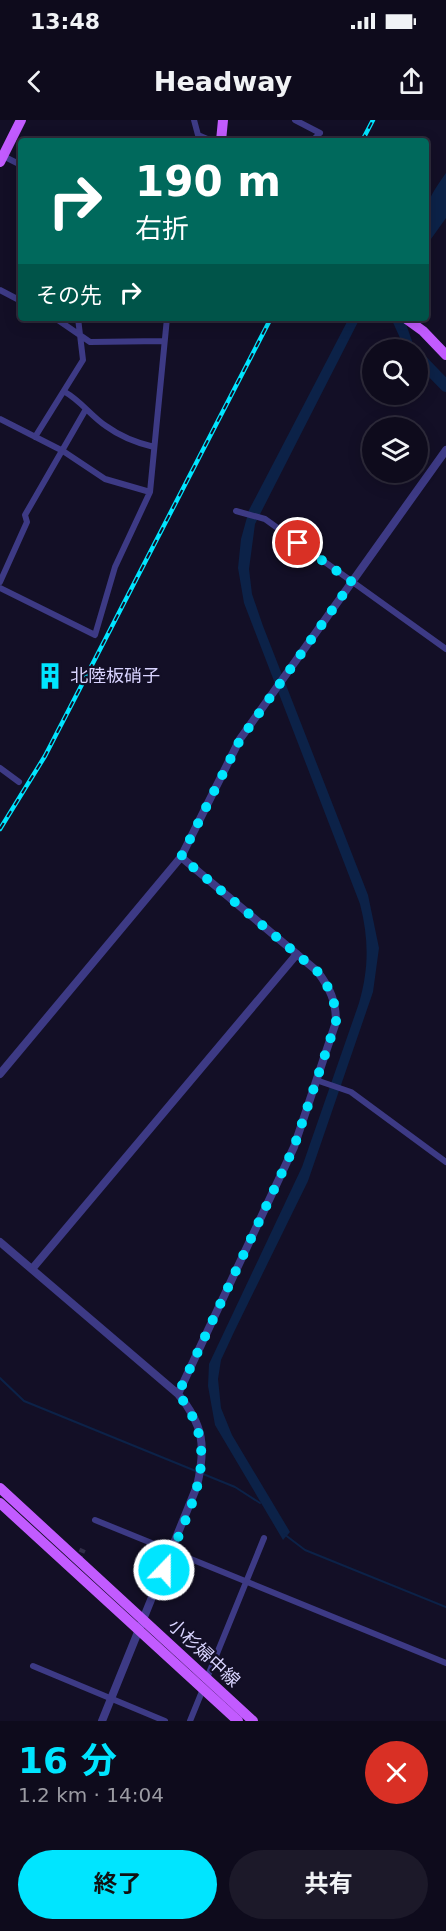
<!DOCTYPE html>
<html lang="ja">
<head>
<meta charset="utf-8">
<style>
	:root { --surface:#0e0b1c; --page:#1c1929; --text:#f1f3f6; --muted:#9b9ba3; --line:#2e2b3b; --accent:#00e5ff }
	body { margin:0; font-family:"DejaVu Sans","Noto Sans JP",sans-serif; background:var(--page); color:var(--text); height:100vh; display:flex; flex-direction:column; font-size:22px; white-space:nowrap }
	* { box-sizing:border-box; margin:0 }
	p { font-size:20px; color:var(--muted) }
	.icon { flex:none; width:33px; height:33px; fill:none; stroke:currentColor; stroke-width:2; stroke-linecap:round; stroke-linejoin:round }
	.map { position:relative; height:1601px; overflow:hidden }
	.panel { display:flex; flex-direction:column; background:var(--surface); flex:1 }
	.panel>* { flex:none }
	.top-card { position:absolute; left:18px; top:18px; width:411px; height:183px; border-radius:6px; box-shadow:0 3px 15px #0003,0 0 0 2px var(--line); background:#00695c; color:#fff; overflow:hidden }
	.tools { position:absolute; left:362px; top:219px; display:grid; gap:12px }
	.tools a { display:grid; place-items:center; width:66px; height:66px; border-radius:50%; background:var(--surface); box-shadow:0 3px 15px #0003,0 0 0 2px var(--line); font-size:30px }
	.pin { position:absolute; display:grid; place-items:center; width:51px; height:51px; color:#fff; margin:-26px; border:3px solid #fff; border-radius:50%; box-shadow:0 2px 6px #0007 }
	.me { position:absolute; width:66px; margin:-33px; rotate:22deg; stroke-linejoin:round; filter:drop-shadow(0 0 4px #0008) }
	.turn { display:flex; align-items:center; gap:21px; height:126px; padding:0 18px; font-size:27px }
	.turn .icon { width:78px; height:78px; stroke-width:2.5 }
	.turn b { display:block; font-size:42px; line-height:51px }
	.then { display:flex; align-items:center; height:57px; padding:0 18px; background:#0003; gap:12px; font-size:22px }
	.round { display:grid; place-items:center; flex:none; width:63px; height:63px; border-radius:32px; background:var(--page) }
	.summary { display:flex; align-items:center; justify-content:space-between; height:102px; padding:0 18px }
	h1 { font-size:36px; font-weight:700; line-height:45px; color:var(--accent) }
	.action { display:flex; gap:12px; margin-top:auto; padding:12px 18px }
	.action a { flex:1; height:69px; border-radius:36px; background:var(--accent); color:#111; font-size:24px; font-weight:700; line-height:69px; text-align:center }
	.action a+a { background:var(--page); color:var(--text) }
	.status { display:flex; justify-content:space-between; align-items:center; height:42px; padding:0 30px; background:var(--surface); direction:ltr }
	.status svg { height:16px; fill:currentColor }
	header { display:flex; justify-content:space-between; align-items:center; height:78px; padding:0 18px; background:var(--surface); font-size:27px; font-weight:700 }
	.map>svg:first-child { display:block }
</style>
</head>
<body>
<div class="status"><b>13:48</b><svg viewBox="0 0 49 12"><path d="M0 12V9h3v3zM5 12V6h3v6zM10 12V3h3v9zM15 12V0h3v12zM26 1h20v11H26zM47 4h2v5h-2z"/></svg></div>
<header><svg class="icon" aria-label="back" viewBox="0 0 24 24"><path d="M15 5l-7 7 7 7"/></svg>Headway<svg class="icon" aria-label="share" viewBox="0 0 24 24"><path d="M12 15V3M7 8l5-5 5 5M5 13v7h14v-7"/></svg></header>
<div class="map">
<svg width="446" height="1601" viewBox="0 0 446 1601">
	<rect width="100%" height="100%" fill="#130f26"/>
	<path fill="#0c2248" d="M 446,53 L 446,98 L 426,126 C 426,87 423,85 446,53 Z
		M 349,198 L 360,198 L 255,404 L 249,449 L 252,474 L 263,506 L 368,775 L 379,828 L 373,872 L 308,1061 L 234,1212 L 221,1240 L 218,1259 L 221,1288 L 232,1315 L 290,1412 L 283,1420 L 215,1305 L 208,1266 L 209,1244 L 302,1047 L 359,883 C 369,849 369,819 360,784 L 244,483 L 238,448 L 241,419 L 249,390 Z
		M 391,198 L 404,198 L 413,224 L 430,244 L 423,252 L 417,245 L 417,230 L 405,229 Z"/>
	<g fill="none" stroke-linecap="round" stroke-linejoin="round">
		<path stroke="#0c2248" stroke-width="2" d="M 0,1258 L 24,1281 L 235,1367 L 260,1383
			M 284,1414 L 305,1430 L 446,1487"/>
		<path stroke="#0c2248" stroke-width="12" d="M 417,236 L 446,266"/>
		<path stroke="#312d47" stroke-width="6" stroke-dasharray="6 3" stroke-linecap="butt" d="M 78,1441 L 83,1429"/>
		<path stroke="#3d3a85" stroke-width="6" d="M 194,0 L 198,15 L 212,21
			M 295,0 L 320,13 L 312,21
			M 3,36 L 21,45
			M 0,170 L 21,181
			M 55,198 L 90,222 L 163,221
			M 65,272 C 81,281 91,296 106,306 C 121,317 137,323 154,327
			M 0,299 L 63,331 L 105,359 L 150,372
			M 35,317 L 83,240 L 78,198
			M 236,391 L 265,399 L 446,529
			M 0,462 L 27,402 L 25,395 L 86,289
			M 0,468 L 95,515 L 115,447 L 150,372 L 167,198
			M 0,648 L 19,662
			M 316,960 L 351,972 L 446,1042
			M 95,1400 L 446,1543
			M 33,1546 L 165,1601
			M 207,1558 L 264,1418
			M 190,1601 L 203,1569"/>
		<path stroke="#3d3a85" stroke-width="8" d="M 0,954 L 181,737 L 240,619 L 446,330
			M 0,1122 L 178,1274 C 204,1305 206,1327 197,1366 L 102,1601
			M 32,1149 L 297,834
			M 178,1274 L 294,1027 L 336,902 C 336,881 330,868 317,851 L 181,737"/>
		<path stroke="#c25bff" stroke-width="10" d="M 221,21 L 223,0
			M 0,42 L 21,0
			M 405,198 L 423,211 L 446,235
			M 0,1368 L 253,1601
			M 0,1383 L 238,1601"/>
		<defs>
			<path id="rail" d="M 362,21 L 373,0
				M 0,709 L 45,636 L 271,198"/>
		</defs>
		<use href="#rail" stroke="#00e5ff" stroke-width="4.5"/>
		<use href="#rail" stroke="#130f26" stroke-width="2" stroke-dasharray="7" stroke-linecap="butt"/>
	</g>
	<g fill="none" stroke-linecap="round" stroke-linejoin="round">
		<path stroke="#00e5ff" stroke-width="10" stroke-dasharray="0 18" d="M 164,1450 C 189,1389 226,1333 178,1274 L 294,1027 L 336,902 C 336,881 330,868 317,851 L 181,737 L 240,620 L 352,462 L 298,423"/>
	</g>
	<defs>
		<symbol id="building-bare" viewBox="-9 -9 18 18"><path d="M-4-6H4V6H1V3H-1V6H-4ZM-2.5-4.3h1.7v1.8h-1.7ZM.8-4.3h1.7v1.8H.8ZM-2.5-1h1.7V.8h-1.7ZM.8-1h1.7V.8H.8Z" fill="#00e5ff" stroke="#130f26" stroke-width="2.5" paint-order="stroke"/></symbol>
	</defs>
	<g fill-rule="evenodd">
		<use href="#building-bare" x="31" y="537" width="38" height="38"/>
	</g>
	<g text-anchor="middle" stroke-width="4.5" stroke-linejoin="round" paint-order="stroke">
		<g font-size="18" fill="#d9d4ff" stroke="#130f26" text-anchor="start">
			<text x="70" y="562">北陸板硝子</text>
		</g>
		<g font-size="18" fill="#d9d4ff" stroke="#130f26">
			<text transform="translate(204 1533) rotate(43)" y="6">小杉婦中線</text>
		</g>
	</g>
</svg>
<div class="tools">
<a><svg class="icon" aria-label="search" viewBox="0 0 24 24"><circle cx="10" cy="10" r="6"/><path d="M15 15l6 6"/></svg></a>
<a><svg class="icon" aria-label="layers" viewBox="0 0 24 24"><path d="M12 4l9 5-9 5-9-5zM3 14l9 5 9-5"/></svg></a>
</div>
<div class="pin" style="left:298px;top:423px;background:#d93025"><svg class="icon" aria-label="arrive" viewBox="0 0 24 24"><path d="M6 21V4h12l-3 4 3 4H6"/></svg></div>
<svg class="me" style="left:164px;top:1450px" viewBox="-20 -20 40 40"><circle r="17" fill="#00e5ff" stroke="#fff" stroke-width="3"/><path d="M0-11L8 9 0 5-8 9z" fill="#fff"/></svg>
<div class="top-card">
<div class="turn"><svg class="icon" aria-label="right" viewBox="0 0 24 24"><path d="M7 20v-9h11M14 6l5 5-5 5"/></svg><div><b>190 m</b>右折</div></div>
<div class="then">その先<svg class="icon" aria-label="right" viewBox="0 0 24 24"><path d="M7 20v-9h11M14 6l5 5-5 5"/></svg></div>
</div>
</div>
<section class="panel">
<div class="summary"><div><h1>16 分</h1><p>1.2 km · 14:04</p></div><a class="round" style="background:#d93025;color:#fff"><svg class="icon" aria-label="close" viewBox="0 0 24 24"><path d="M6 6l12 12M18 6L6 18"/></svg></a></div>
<div class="action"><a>終了</a><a>共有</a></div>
</section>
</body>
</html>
